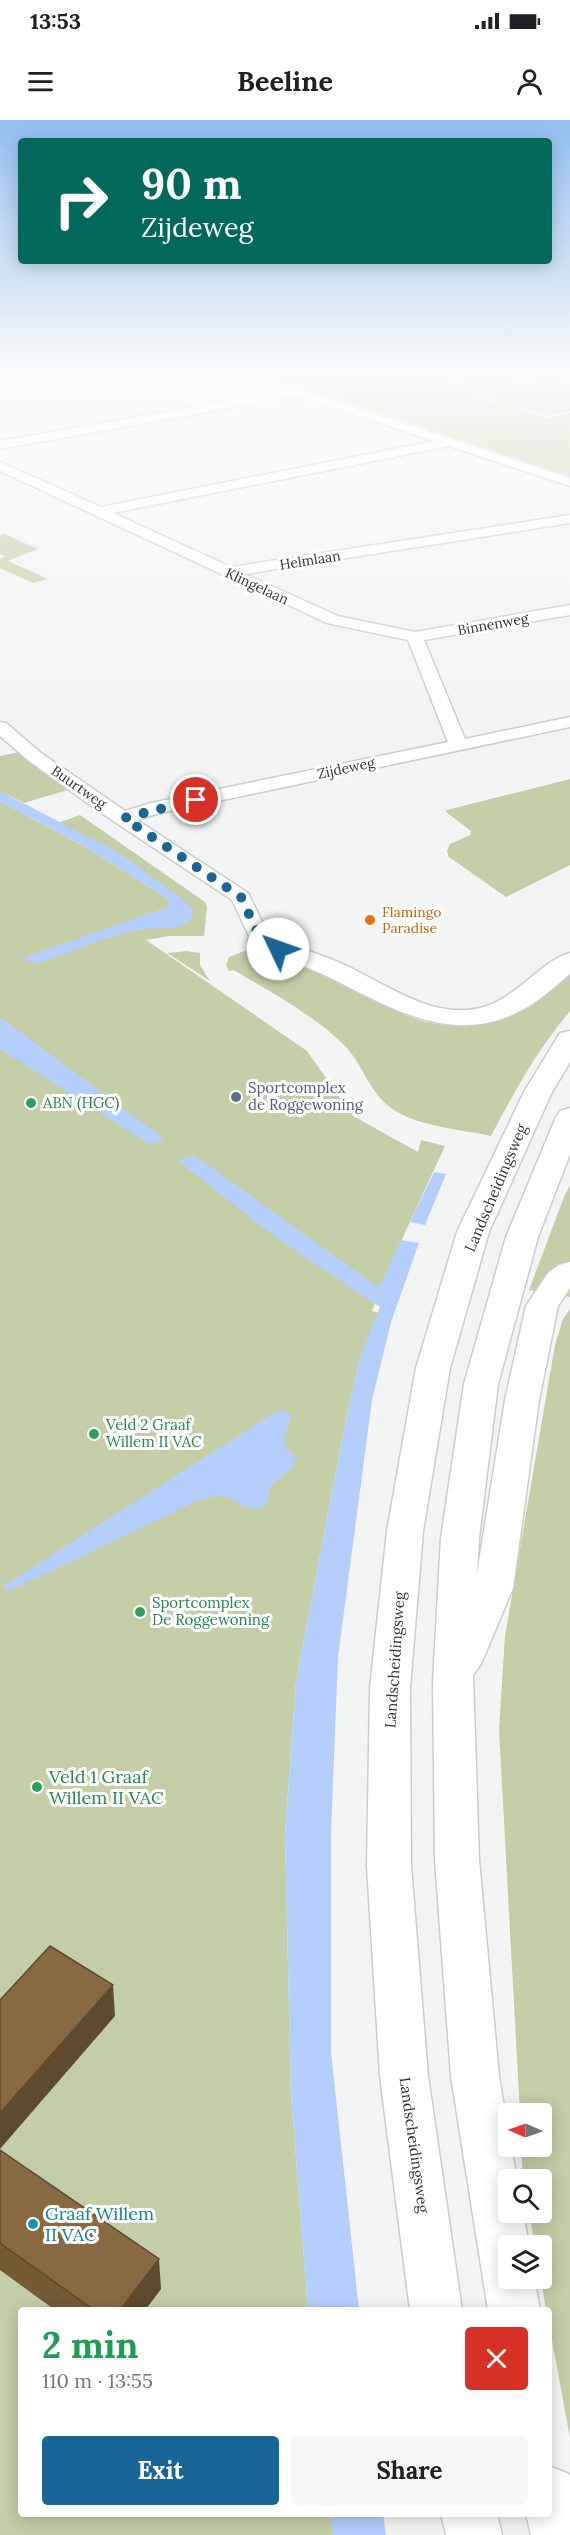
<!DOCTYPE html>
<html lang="en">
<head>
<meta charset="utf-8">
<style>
	:root { --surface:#fff; --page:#f6f6f6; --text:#202124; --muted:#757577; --accent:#196598 }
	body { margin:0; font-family:Lora,serif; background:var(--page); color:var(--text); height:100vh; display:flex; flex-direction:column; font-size:22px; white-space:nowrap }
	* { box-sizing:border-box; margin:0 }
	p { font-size:20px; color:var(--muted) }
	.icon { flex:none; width:33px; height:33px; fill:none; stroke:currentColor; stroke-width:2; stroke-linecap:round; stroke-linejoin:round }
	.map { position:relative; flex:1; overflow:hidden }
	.side { position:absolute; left:18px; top:2187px; width:534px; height:210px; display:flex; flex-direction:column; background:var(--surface); border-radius:6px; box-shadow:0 3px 15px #0003 }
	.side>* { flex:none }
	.guide { position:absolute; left:18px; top:18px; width:534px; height:126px; border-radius:6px; box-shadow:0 3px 15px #0003; background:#00695c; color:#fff; overflow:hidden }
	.needle { width:39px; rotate:272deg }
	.fabs { position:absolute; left:498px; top:1983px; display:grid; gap:12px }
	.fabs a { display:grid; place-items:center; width:54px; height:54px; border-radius:6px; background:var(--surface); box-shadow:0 3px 15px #0003; font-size:30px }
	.pin { position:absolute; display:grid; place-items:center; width:51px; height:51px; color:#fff; margin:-26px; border:3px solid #fff; border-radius:50%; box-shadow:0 2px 6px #0007 }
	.me { position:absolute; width:66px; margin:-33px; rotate:312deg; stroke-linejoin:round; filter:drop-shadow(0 0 4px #0008) }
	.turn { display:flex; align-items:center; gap:21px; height:126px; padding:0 24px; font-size:27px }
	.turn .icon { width:78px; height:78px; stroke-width:2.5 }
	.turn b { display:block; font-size:42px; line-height:51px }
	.round { display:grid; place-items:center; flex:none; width:63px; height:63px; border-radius:6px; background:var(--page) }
	.headline { display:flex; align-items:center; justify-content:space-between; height:102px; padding:0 24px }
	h1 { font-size:36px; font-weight:700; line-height:45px; color:#1e9e55 }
	.primary-button { display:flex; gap:12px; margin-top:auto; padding:12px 24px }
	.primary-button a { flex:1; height:69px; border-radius:6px; background:var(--accent); color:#fff; font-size:24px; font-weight:700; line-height:69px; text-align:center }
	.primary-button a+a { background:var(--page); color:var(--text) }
	.status { display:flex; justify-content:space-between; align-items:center; height:42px; padding:0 30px; background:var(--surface); direction:ltr }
	.status svg { height:16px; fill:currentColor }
	header { display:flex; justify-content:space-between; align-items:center; height:78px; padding:0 24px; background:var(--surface); font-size:27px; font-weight:700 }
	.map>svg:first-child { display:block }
</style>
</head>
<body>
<div class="status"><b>13:53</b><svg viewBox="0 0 49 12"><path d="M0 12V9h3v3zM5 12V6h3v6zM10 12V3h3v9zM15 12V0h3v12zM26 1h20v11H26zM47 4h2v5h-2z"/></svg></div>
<header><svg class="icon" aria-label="menu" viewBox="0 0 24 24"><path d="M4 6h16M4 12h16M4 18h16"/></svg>Beeline<svg class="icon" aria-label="person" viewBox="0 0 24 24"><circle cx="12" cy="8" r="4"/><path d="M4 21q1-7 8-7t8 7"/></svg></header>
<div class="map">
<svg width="570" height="2415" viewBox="0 0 570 2415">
	<rect width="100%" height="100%" fill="#f3f4f4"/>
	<path fill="#c3cea6" d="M 262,254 L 442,254 L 491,269 L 471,275 L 548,298 L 570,293 L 570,356 Z
		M 449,254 L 506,254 L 522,258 L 552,254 L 570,259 L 570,291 L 548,296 L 474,275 L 496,268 Z
		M 4,414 L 38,429 L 8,441 L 48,459 L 33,463 L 0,448 L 0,439 L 5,436 L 0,434 L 0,415 Z
		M 20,632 L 71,669 L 24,683 L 0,671 L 0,636 Z
		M 570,659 L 570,745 L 506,777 L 449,737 L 447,731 L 450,724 L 470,715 L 471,711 L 446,692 L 447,690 Z
		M 0,681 L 89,729 L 169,779 L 170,787 L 146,795 L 193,790 L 117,732 L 58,703 L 80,695 L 205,782 L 207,787 L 204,816 L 169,816 L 146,820 L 307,931 L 353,996 L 418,1032 L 421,1020 L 445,1026 L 403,1117 L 372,1191 L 379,1193 L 360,1238 L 346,1299 L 296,1561 L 285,1714 L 291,1974 L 308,2190 L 21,2190 L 21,2394 L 337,2394 L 340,2415 L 0,2415 Z
		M 257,826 C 282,836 309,844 334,856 C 383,880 408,909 468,905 C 482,904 499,902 512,896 C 533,885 552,866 570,851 L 570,891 C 538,929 514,972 491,1016 C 459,1009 421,1007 394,990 C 369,974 364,945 344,925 C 313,894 271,873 234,850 L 229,851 L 226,845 L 229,837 Z
		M 187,831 L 200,833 L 200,845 L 210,861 L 167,833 Z
		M 570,1065 L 570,1177 L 529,1170 L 564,1077 Z
		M 570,1189 L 570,2318 L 549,2204 L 549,2190 L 546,2190 L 541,2159 L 542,2126 L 535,2125 L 529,2093 L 542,2092 L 542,2060 L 523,2059 L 521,2027 L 542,2026 L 542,1994 L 520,1994 L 499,1609 L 505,1516 L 555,1225 L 563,1199 Z"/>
	<path fill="#b3cefc" d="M 0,671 L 117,732 L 185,781 L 193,790 L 191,800 C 169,814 155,805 132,811 C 101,819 70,832 39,843 C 33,843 30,842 25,839 L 28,836 L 169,787 L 169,779 L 89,729 L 0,681 Z
		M 0,897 L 164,1019 L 151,1025 L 0,929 Z
		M 194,1035 L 379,1168 L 401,1120 L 419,1123 L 391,1202 L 372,1280 L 338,1537 L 331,1713 L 331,1932 L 359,2190 L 308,2190 L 291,1974 L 285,1714 L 296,1561 L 346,1299 L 360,1238 L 380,1187 L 278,1119 L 178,1041 Z
		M 434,1052 L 446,1054 L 425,1105 L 410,1102 Z
		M 277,1291 L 286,1291 L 291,1296 L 284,1321 L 285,1327 L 296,1337 L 293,1347 L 271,1365 L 268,1380 L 262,1388 C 239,1392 235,1374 218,1376 C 210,1377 202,1380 195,1382 L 9,1471 L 2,1467 Z
		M 329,2394 L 383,2394 L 386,2415 L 333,2415 Z"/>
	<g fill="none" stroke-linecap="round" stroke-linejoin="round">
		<defs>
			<path id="street" d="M 237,254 L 254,254 L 570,358 L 570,366 L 449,326 L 113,393 L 231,447 L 570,395 L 570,403 L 245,454 L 338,496 L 415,512 L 570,485 L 570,495 L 424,520 L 465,619 L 570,597 L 570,607 L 156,694 L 137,700 L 248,773 L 271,820 L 268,824 L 261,826 L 254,824 L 251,820 L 232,780 L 100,692 L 29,641 L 0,616 L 0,602 L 6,603 L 41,633 L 125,691 L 151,683 L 448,622 L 408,520 L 327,503 L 0,351 L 0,342 L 101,387 L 434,321 L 298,276 L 0,329 L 0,321 L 284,271 Z"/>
			<path id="primary" d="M 261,812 C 273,815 284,821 295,826 C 314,833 333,839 351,848 C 390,867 434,899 480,888 C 517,879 540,841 570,833 L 570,854 C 554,867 538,883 518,892 C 452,925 392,889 333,859 C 307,846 278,839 252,825 L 248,820 L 252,815 Z
				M 570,911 L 570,942 L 552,972 L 489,1112 L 450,1248 L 423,1411 L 410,1568 L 411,1746 L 428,1956 L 462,2190 L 410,2190 L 380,1956 L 367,1746 L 370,1568 L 387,1411 L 416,1248 L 457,1112 L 524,972 L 560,913 Z
				M 570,988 L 570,1034 L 538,1117 L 498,1264 L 479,1418 L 477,1454 L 505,1280 L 526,1186 L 548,1153 L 559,1145 L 570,1142 L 570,1168 L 558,1186 L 539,1280 L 513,1468 L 481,1544 L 473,1555 L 479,1740 L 499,1956 L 508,2011 L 508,2026 L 511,2026 L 517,2060 L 508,2060 L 508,2092 L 523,2092 L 529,2126 L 508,2126 L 508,2158 L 534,2158 L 540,2190 L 488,2190 L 451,1956 L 435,1740 L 433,1562 L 441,1418 L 464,1264 L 506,1117 L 556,997 L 560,991 Z
				M 549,2346 L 569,2354 L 570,2357 L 570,2415 L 531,2415 L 526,2394 L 549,2394 Z
				M 441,2394 L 497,2394 L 502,2415 L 446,2415 Z"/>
		</defs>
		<use href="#street" stroke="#cbcccd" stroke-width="3"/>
		<use href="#primary" stroke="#cbcccd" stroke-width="3"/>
		<use href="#street" fill="#fff" fill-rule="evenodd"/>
		<use href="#primary" fill="#fff" fill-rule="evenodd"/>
	</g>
	<path fill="#765a36" d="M 0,2030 L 161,2169 L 145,2190 L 55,2190 L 0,2150 Z"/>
	<path fill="#604a2c" d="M 113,1865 L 115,1896 L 0,2029 L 0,1993 Z
		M 159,2139 L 161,2169 L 145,2190 L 120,2190 Z"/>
	<path fill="#89693f" stroke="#604a2c" stroke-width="1.5" d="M 50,1826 L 113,1865 L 0,1993 L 0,1880 Z
		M 0,2030 L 159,2139 L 120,2190 L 94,2190 L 0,2123 Z"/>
	<linearGradient id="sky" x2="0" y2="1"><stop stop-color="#93bef0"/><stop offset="0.43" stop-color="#fafafa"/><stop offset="1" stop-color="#fafafa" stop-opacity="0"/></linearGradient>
	<rect width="570" height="592" fill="url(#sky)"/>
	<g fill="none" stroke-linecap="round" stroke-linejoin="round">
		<path stroke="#196598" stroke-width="10" stroke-dasharray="0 18" d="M 196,680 L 124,698 L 241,777 L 261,820 L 278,829"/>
	</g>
	<circle fill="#e8710a" stroke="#fff" stroke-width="2" cx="370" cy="800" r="6"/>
	<circle fill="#5c6f8a" stroke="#fff" stroke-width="2" cx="236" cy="977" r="6"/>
	<g fill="#2e9e5b" stroke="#fff" stroke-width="2">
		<circle cx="31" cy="983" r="6"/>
		<circle cx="94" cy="1314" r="6"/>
		<circle cx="140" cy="1492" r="6"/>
		<circle cx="37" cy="1667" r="6"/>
	</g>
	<circle fill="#0f9aa8" stroke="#fff" stroke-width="2" cx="33" cy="2104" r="6"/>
	<g text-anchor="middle" stroke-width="6" stroke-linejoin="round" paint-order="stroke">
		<g font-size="14" fill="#343434" stroke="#fff">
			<text transform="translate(310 440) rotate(-9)" y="5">Helmlaan</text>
			<text transform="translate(257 466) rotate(25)" y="5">Klingelaan</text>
			<text transform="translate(493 504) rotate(-10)" y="5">Binnenweg</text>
			<text transform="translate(346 648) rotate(-12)" y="5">Zijdeweg</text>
			<text transform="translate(79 667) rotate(35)" y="5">Buurtweg</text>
		</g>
		<g font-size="14" fill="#c56008" stroke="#fff" text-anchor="start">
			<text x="382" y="797">Flamingo<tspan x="382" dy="16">Paradise</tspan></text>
		</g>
		<g font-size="15" fill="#4e5e75" stroke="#fff" text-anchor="start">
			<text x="248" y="973">Sportcomplex<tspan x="248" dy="17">de Roggewoning</tspan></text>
		</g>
		<g font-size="15" fill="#27864d" stroke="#fff" text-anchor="start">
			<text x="43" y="988">ABN (HGC)</text>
			<text x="106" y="1310">Veld 2 Graaf<tspan x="106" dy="17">Willem II VAC</tspan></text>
			<text x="152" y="1488">Sportcomplex<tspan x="152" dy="17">De Roggewoning</tspan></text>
		</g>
		<g font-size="15" fill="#343434" stroke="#fff">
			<text transform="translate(496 1068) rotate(-67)" y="5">Landscheidingsweg</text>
			<text transform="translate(395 1540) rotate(-86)" y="5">Landscheidingsweg</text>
			<text transform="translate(414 2025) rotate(82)" y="5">Landscheidingsweg</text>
		</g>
		<g font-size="18" fill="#27864d" stroke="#fff" text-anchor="start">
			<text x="49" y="1663">Veld 1 Graaf<tspan x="49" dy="21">Willem II VAC</tspan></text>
		</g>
		<g font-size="18" fill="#0d838f" stroke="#fff" text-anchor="start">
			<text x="45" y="2100">Graaf Willem<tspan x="45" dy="21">II VAC</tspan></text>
		</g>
	</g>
</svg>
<div class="fabs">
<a><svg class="needle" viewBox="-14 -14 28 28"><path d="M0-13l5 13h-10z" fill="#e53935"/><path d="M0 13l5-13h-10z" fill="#757577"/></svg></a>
<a><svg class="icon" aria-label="search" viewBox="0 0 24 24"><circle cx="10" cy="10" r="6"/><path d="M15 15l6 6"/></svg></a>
<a><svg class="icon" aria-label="layers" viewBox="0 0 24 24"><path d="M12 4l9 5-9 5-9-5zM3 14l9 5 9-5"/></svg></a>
</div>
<div class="pin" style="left:196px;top:680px;background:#d93025"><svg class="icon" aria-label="arrive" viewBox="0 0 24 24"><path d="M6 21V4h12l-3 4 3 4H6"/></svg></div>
<svg class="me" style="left:278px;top:829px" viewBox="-20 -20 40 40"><circle r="19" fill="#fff"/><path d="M0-13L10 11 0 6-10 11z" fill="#196598"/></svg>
<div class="guide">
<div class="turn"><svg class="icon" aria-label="right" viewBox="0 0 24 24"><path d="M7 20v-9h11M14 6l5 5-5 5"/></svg><div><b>90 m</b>Zijdeweg</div></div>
</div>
<section class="side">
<div class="headline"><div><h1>2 min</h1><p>110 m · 13:55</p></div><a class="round" style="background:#d93025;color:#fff"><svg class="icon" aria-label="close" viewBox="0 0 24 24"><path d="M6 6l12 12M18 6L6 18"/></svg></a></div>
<div class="primary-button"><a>Exit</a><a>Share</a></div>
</section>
</div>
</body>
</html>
